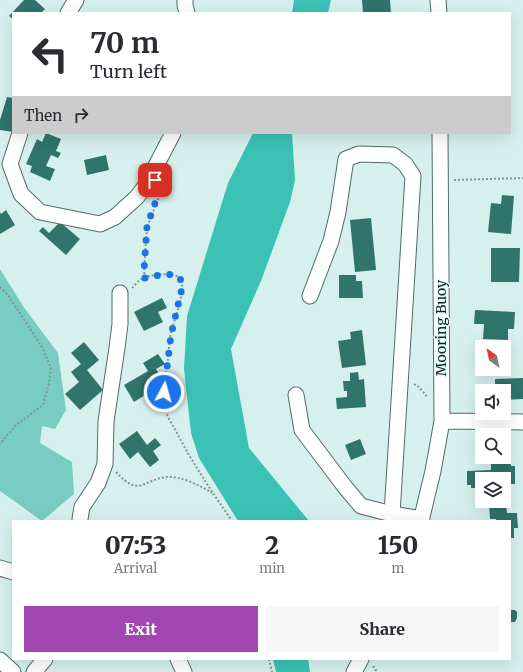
<!DOCTYPE html>
<html lang="en">
<head>
<meta charset="utf-8">
<style>
	:root { --surface:#fff; --page:#f7f7f7; --text:#2b2b33; --muted:#7c7c81; --accent:#a246b1 }
	body { margin:0; font-family:Merriweather,serif; background:var(--page); color:var(--text); height:100vh; display:flex; flex-direction:column; font-size:15px; white-space:nowrap }
	* { box-sizing:border-box; margin:0 }
	p { font-size:13px; color:var(--muted) }
	.icon { flex:none; width:22px; height:22px; fill:none; stroke:currentColor; stroke-width:2; stroke-linecap:round; stroke-linejoin:round }
	.map { position:relative; flex:1; overflow:hidden }
	.sheet { position:absolute; left:12px; top:520px; width:499px; height:140px; display:flex; flex-direction:column; background:var(--surface); border-radius:0px; box-shadow:0 4px 16px #0002 }
	.sheet>* { flex:none }
	.top-card { position:absolute; left:12px; top:12px; width:499px; height:122px; border-radius:0px; box-shadow:0 4px 16px #0002; background:#fff; color:var(--text); overflow:hidden }
	.needle { width:26px; rotate:327deg }
	.tools { position:absolute; left:475px; top:340px; display:grid; gap:8px }
	.tools a { display:grid; place-items:center; width:36px; height:36px; border-radius:0px; background:var(--surface); box-shadow:0 4px 16px #0002; font-size:20px }
	.pin { position:absolute; display:grid; place-items:center; width:34px; height:34px; color:#fff; margin:-17px; border-radius:8px; box-shadow:0 2px 6px #0006 }
	.me { position:absolute; width:44px; margin:-22px; rotate:6deg; stroke-linejoin:round; filter:drop-shadow(0 0 3px #0008) }
	.turn { display:flex; align-items:center; gap:14px; height:84px; padding:0 12px; font-size:18px }
	.turn .icon { width:52px; height:52px; stroke-width:2.5 }
	.turn b { display:block; font-size:28px; line-height:34px }
	.then { display:flex; align-items:center; height:38px; padding:0 12px; background:#0003; gap:8px; font-size:15px }
	.eta { display:flex; justify-content:space-evenly; align-items:center; height:68px; text-align:center }
	.eta b { font-size:24px; font-weight:800; line-height:28px }
	.button { display:flex; gap:8px; margin-top:auto; padding:8px 12px }
	.button a { flex:1; height:46px; border-radius:0px; background:var(--accent); color:#fff; font-size:16px; font-weight:800; line-height:46px; text-align:center }
	.button a+a { background:var(--page); color:var(--text) }
	.map>svg:first-child { display:block }
</style>
</head>
<body>
<div class="map">
<svg width="523" height="672" viewBox="0 0 523 672">
	<rect width="100%" height="100%" fill="#d6f1ed"/>
	<path fill="#79ccc2" d="M 0,269 L 25,309 L 58,353 L 66,410 L 55,429 L 42,426 L 40,443 L 72,462 L 74,494 L 42,521 L 0,491 Z"/>
	<path fill="#3bc2b5" d="M 294,0 L 331,0 L 328,13 L 292,13 Z
		M 253,133 L 292,133 L 295,180 L 290,202 L 261,281 L 231,349 L 249,448 L 309,521 L 238,521 L 199,458 L 191,433 L 184,369 L 187,316 L 228,183 Z
		M 273,659 L 308,659 L 310,672 L 276,672 Z"/>
	<path fill="#30746c" d="M 24,0 L 35,0 L 45,9 L 41,13 L 13,13 L 13,19 L 9,16 Z
		M 362,0 L 390,0 L 391,13 L 363,13 Z
		M 7,97 L 13,98 L 13,132 L 0,130 L 0,120 Z
		M 46,133 L 61,139 L 56,151 L 61,153 L 58,158 L 51,155 L 46,166 L 55,169 L 50,181 L 30,172 L 32,166 L 26,164 L 37,139 L 42,142 Z
		M 106,155 L 109,170 L 87,175 L 84,160 Z
		M 502,195 L 514,196 L 511,234 L 488,232 L 491,203 L 501,204 Z
		M 6,210 L 15,225 L 0,234 L 0,212 L 1,214 Z
		M 371,218 L 376,270 L 355,272 L 350,220 Z
		M 60,222 L 80,239 L 66,255 L 39,231 L 43,227 L 49,233 Z
		M 491,248 L 520,248 L 519,282 L 491,282 Z
		M 339,275 L 356,275 L 356,281 L 362,281 L 363,298 L 339,298 Z
		M 162,298 L 167,308 L 158,312 L 163,322 L 144,331 L 134,312 Z
		M 475,310 L 515,312 L 514,329 L 508,329 L 508,340 L 483,339 L 484,324 L 474,324 Z
		M 362,330 L 366,365 L 342,368 L 338,341 L 351,339 L 350,332 Z
		M 84,342 L 99,360 L 87,370 L 103,390 L 80,410 L 65,394 L 79,382 L 71,372 L 81,364 L 71,353 Z
		M 158,354 L 165,364 L 156,369 L 164,383 L 134,402 L 124,385 L 148,371 L 143,363 Z
		M 358,372 L 359,380 L 364,379 L 366,407 L 337,409 L 336,398 L 347,397 L 347,391 L 344,391 L 343,381 L 350,381 L 350,373 Z
		M 523,378 L 523,399 L 504,400 L 504,391 L 495,391 L 495,379 Z
		M 137,431 L 147,445 L 155,438 L 161,445 L 153,451 L 159,460 L 150,467 L 138,452 L 130,459 L 119,444 Z
		M 360,439 L 366,454 L 351,460 L 345,445 Z
		M 504,446 L 508,446 L 508,455 L 510,455 L 511,466 L 515,466 L 515,484 L 511,484 L 511,488 L 504,488 L 504,479 L 482,479 L 482,488 L 471,488 L 471,485 L 467,485 L 467,471 L 491,470 L 491,457 L 504,457 Z
		M 489,503 L 506,503 L 507,513 L 517,513 L 518,528 L 514,528 L 514,538 L 510,538 L 510,521 L 496,521 L 496,519 L 490,519 Z
		M 510,610 L 515,610 L 517,612 L 517,618 L 515,622 L 510,622 Z"/>
	<g fill="none" stroke-linecap="round" stroke-linejoin="round">
		<defs>
			<path id="minor" d="M 185,0 L 185,5 L 187,13
				M 438,0 L 439,13
				M 68,13 L 76,0
				M 20,133 L 10,164 L 21,194 L 40,212 L 100,224 L 115,217 L 137,197 L 146,185 L 173,133
				M 310,296 L 331,241 L 338,212 L 346,159 L 359,154 L 393,155 L 405,164 L 413,176 L 392,514 L 422,519
				M 296,395 L 302,430 L 345,487 L 361,506 L 392,514
				M 442,421 L 523,422
				M 80,519 L 82,507 L 98,483 L 105,464 L 106,421 L 117,348 L 120,324 L 120,293
				M 421,521 L 433,471 L 442,421 L 440,133
				M 0,568 L 13,572
				M 178,659 L 184,672
				M 0,660 L 13,672
				M 34,672 L 45,659
				M 354,672 L 361,659"/>
		</defs>
		<use href="#minor" stroke="#536b68" stroke-width="17"/>
		<path stroke="#829693" stroke-width="2" stroke-dasharray="2 2" stroke-linecap="butt" d="M 454,180 L 523,178
			M 145,278 L 144,271 L 147,227 L 159,197 L 159,190
			M 0,287 L 8,295 L 42,347 L 51,368 L 49,383 L 43,405 L 16,425 L 0,444
			M 132,288 C 135,285 138,281 141,279 C 148,275 177,270 181,280 C 186,292 174,320 171,333 C 169,342 169,351 168,360 C 166,374 163,388 164,403 C 165,414 172,424 177,433 C 193,464 212,492 232,521
			M 414,384 L 419,387 L 428,398
			M 116,472 C 140,499 144,478 168,477 C 180,476 202,486 212,493
			M 269,659 L 272,672
			M 373,666 L 377,672"/>
		<use href="#minor" stroke="#fff" stroke-width="15"/>
	</g>
	<g fill="none" stroke-linecap="round" stroke-linejoin="round">
		<path stroke="#1a73e8" stroke-width="7" stroke-dasharray="0 12.6" d="M 155,180 L 159,192 L 147,226 L 144,271 L 145,278 L 165,274 L 176,275 L 181,280 L 182,288 L 171,335 L 164,392"/>
	</g>
	<g text-anchor="middle" stroke-width="3" stroke-linejoin="round" paint-order="stroke">
		<g font-size="14" fill="#16201e" stroke="#e3fefa">
			<text transform="translate(441 328) rotate(-90)" y="5">Mooring Buoy</text>
		</g>
	</g>
</svg>
<div class="tools">
<a><svg class="needle" viewBox="-14 -14 28 28"><path d="M0-13l5 13h-10z" fill="#e53935"/><path d="M0 13l5-13h-10z" fill="#7c7c81"/></svg></a>
<a><svg class="icon" aria-label="sound" viewBox="0 0 24 24"><path d="M4 9h4l5-4v14l-5-4H4zM17 9q2 3 0 6"/></svg></a>
<a><svg class="icon" aria-label="search" viewBox="0 0 24 24"><circle cx="10" cy="10" r="6"/><path d="M15 15l6 6"/></svg></a>
<a><svg class="icon" aria-label="layers" viewBox="0 0 24 24"><path d="M12 4l9 5-9 5-9-5zM3 14l9 5 9-5"/></svg></a>
</div>
<div class="pin" style="left:155px;top:180px;background:#d93025"><svg class="icon" aria-label="arrive" viewBox="0 0 24 24"><path d="M6 21V4h12l-3 4 3 4H6"/></svg></div>
<svg class="me" style="left:164px;top:392px" viewBox="-20 -20 40 40"><circle r="17" fill="#1a73e8" stroke="#fff" stroke-width="3"/><path d="M0-11L8 9 0 5-8 9z" fill="#fff"/></svg>
<div class="top-card">
<div class="turn"><svg class="icon" aria-label="left" viewBox="0 0 24 24"><path d="M17 20v-9H6M10 6l-5 5 5 5"/></svg><div><b>70 m</b>Turn left</div></div>
<div class="then">Then<svg class="icon" aria-label="right" viewBox="0 0 24 24"><path d="M7 20v-9h11M14 6l5 5-5 5"/></svg></div>
</div>
<section class="sheet">
<div class="eta">
<div><b>07:53</b><p>Arrival</p></div>
<div><b>2</b><p>min</p></div>
<div><b>150</b><p>m</p></div>
</div>
<div class="button"><a>Exit</a><a>Share</a></div>
</section>
</div>
</body>
</html>
